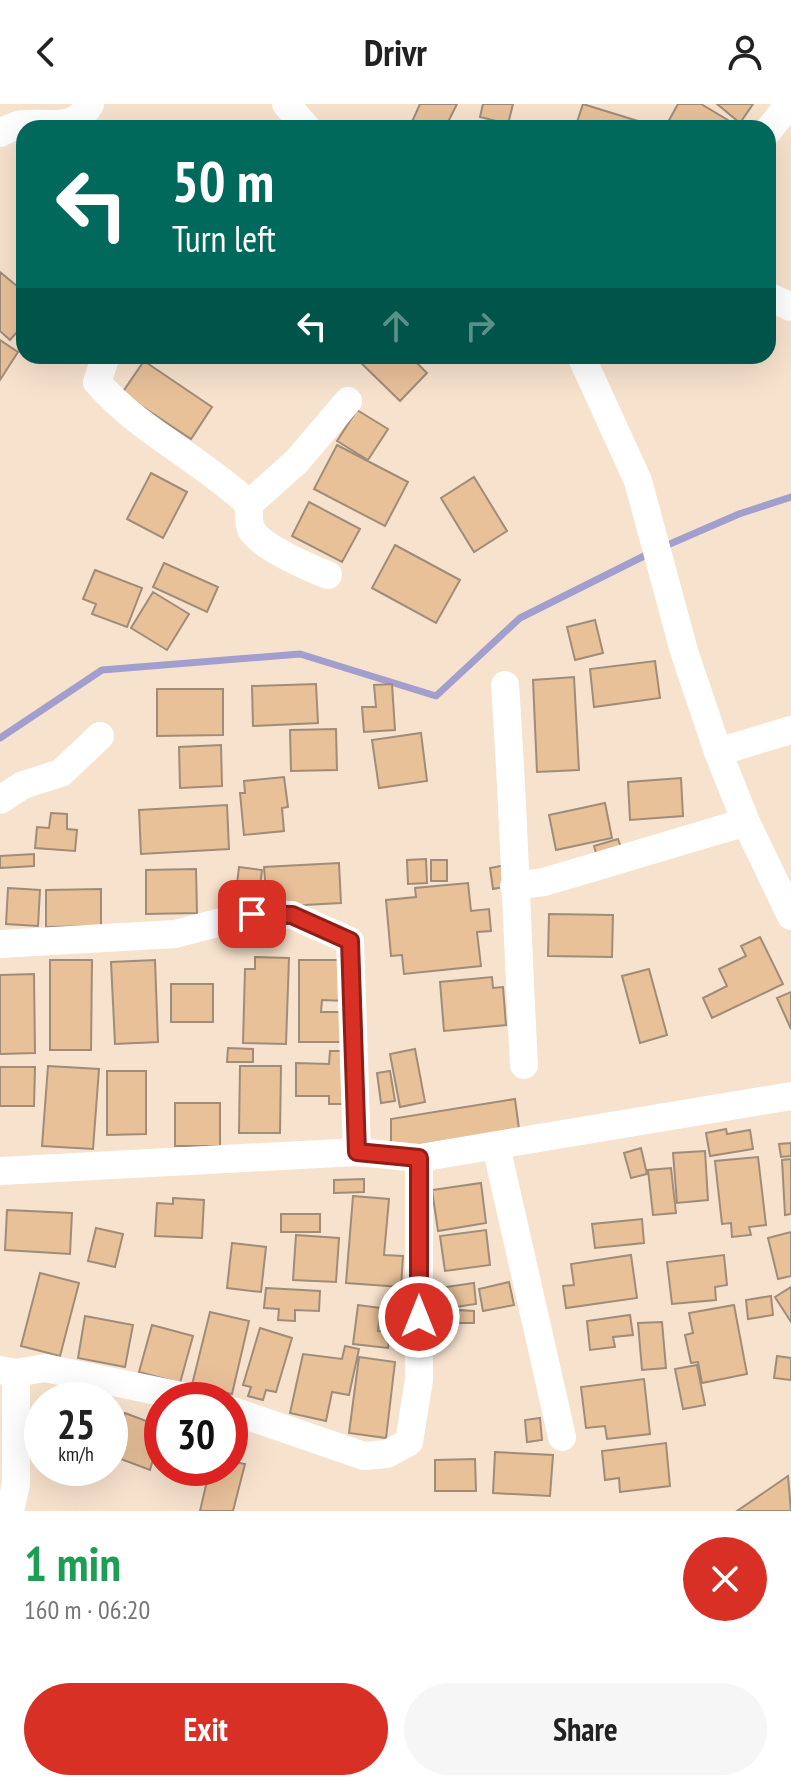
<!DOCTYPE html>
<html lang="en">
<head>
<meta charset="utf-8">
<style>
	:root { --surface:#fff; --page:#f6f6f6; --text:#222; --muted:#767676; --accent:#d93025 }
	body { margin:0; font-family:"PT Sans Narrow",sans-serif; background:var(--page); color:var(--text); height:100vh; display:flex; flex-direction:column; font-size:30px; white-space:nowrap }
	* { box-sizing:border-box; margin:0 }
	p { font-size:26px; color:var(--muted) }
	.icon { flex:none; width:44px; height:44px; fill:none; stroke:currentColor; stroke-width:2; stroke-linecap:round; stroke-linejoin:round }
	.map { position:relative; height:1407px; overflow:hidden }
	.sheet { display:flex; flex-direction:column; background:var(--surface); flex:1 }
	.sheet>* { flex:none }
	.top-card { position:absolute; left:16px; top:16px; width:760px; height:244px; border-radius:24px; box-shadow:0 8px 32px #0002; background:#00695c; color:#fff; overflow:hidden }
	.speed { position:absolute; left:24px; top:1278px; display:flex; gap:16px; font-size:40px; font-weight:700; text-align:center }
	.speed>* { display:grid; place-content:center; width:104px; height:104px; border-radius:50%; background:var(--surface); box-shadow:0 8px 32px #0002; line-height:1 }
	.speed small { font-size:20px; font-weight:400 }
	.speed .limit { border:12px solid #d22; background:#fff; color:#111 }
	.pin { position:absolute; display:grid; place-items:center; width:68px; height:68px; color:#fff; margin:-34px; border-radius:16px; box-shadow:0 4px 12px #0006 }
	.me { position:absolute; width:88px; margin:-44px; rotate:0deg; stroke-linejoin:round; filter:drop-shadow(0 0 6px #0008) }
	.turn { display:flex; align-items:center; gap:28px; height:168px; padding:0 24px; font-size:36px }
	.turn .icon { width:104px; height:104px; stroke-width:2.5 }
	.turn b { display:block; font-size:56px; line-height:68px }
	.lanes { display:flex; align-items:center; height:76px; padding:0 24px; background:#0003; justify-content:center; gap:40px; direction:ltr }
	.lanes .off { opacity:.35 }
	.round { display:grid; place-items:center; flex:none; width:84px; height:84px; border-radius:42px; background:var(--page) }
	.overview { display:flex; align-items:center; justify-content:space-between; height:136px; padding:0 24px }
	h1 { font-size:48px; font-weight:700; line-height:60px; color:#1e9e55 }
	.button { display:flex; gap:16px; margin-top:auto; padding:16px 24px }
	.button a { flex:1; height:92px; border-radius:48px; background:var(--accent); color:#fff; font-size:32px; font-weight:700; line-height:92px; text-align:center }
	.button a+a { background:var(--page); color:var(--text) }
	header { display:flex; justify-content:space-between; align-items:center; height:104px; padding:0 24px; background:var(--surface); font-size:36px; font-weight:700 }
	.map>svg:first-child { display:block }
</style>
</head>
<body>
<header><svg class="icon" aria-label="back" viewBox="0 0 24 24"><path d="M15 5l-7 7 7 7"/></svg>Drivr<svg class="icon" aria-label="person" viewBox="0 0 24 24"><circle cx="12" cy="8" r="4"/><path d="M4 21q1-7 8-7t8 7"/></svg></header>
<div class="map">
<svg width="791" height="1407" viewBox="0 0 791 1407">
	<rect width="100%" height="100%" fill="#f7e2cd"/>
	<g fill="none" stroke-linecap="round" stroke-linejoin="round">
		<path stroke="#a29fcf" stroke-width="7" d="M 663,443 L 739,410 L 791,393
			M 0,634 L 102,566 L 300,550 L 436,592 L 520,514 L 652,448"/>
	</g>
	<path fill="#e8c199" stroke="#9f8c79" stroke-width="2" d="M 420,0 L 457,0 L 445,24 L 421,24 L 411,20 Z
		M 483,0 L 513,0 L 508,20 L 480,13 Z
		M 583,0 L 641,18 L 639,24 L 575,24 Z
		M 678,0 L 701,0 L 741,24 L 678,24 L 668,18 Z
		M 717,0 L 753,0 L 740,19 Z
		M 0,168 L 24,188 L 24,220 L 10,236 L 0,227 Z
		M 0,236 L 18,248 L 0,276 Z
		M 354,252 L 410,252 L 427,269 L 400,297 Z
		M 144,257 L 212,303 L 191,335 L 122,289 Z
		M 357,306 L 388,325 L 368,356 L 337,337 Z
		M 337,341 L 408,378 L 385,422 L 314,385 Z
		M 151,369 L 187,388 L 163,434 L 127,415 Z
		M 474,373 L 507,427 L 474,448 L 441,394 Z
		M 309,398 L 360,425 L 342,458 L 292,432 Z
		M 395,441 L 460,476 L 436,519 L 372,484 Z
		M 164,459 L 218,483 L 207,508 L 153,483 Z
		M 95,466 L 142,484 L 127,523 L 92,510 L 96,500 L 83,495 Z
		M 153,488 L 189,510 L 167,546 L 131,524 Z
		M 595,516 L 603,549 L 575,556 L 567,523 Z
		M 655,557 L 660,594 L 594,603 L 590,565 Z
		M 574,573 L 579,666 L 537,668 L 533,576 Z
		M 316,580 L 318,619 L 253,622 L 252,582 Z
		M 392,580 L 395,626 L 364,628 L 362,603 L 376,603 L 374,581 Z
		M 157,585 L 223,585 L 223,631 L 157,632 Z
		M 336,625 L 337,666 L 291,667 L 290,626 Z
		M 421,629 L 427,677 L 379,684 L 372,636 Z
		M 221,641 L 222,682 L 180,684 L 179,643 Z
		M 284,673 L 288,703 L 282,704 L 284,727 L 244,731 L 240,689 L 245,689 L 244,677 Z
		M 681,674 L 683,712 L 630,716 L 628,678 Z
		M 605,699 L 612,734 L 556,746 L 549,711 Z
		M 227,701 L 229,745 L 141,750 L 139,706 Z
		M 51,709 L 67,710 L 67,725 L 77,726 L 75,747 L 35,744 L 37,723 L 49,724 Z
		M 618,735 L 623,749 L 598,756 L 594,742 Z
		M 34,750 L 34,762 L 0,764 L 0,752 Z
		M 426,755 L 427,779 L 408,780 L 407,756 Z
		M 431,756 L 447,756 L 447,777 L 431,777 Z
		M 339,759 L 341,799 L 267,803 L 264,763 Z
		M 506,761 L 509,782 L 493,785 L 490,764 Z
		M 239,763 L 262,766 L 257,808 L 234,805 Z
		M 196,765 L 197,809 L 146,810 L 146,766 Z
		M 468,779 L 471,807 L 489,805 L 491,827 L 477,828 L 481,862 L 404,870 L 402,851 L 391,852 L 386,796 L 416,793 L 415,784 Z
		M 8,784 L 40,786 L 38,822 L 6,820 Z
		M 101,785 L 101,822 L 46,823 L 46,786 Z
		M 549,810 L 613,811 L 612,853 L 548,852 Z
		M 760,833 L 783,880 L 712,914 L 703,894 L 727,882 L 719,865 L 746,852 L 741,842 Z
		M 255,853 L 289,854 L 286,940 L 243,939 L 245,865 L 255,865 Z
		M 50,856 L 92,856 L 91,946 L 50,946 Z
		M 155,856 L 158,938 L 115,940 L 111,858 Z
		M 299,856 L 347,856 L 347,897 L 322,896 L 321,908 L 346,908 L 346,938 L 299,938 Z
		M 649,865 L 667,931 L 640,939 L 622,872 Z
		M 34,870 L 35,949 L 0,950 L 0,871 Z
		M 492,873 L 493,884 L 503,883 L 506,921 L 444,927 L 440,878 Z
		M 171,880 L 213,880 L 213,918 L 171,918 Z
		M 791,888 L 791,925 L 777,894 Z
		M 228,944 L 253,945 L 253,958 L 227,958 Z
		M 415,945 L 425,998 L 400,1003 L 390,950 Z
		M 330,947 L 352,947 L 352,1000 L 329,1000 L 329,992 L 296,992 L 296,959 L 329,960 Z
		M 48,962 L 99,965 L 93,1045 L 42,1042 Z
		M 240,962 L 281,962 L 280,1029 L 239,1029 Z
		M 0,963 L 35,963 L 34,1002 L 0,1002 Z
		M 107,967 L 146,967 L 146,1030 L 107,1031 Z
		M 390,967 L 395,997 L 381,999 L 377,969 Z
		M 515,995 L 519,1025 L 391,1045 L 391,1015 Z
		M 175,999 L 220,999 L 220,1042 L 175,1042 Z
		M 726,1025 L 727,1030 L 750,1026 L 753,1045 L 710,1052 L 706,1029 Z
		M 791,1039 L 791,1052 L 781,1053 L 779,1040 Z
		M 641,1044 L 647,1070 L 631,1074 L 624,1049 Z
		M 705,1047 L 708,1096 L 677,1099 L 673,1049 Z
		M 758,1053 L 766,1121 L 749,1123 L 751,1131 L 732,1133 L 731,1119 L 722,1120 L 715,1057 Z
		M 791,1055 L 791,1110 L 785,1111 L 782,1056 Z
		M 671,1064 L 676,1109 L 653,1111 L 648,1066 Z
		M 364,1075 L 364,1088 L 334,1089 L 334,1076 Z
		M 481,1079 L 486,1119 L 438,1127 L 432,1086 Z
		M 353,1092 L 389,1095 L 384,1151 L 403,1152 L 401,1183 L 346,1179 Z
		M 173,1094 L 204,1096 L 202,1134 L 155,1132 L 157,1099 L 173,1100 Z
		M 7,1106 L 72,1109 L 70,1150 L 5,1146 Z
		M 281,1110 L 320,1110 L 320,1128 L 281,1128 Z
		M 642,1115 L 644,1139 L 595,1144 L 592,1120 Z
		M 96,1124 L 123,1130 L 115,1163 L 88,1157 Z
		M 486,1126 L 490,1161 L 445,1167 L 440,1132 Z
		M 791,1128 L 791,1172 L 778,1175 L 768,1134 Z
		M 296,1131 L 339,1134 L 336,1178 L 293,1176 Z
		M 232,1139 L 266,1143 L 261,1188 L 227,1184 Z
		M 631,1151 L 637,1194 L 566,1204 L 563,1182 L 574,1181 L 571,1160 Z
		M 724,1151 L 727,1181 L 715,1183 L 716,1196 L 672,1200 L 667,1158 Z
		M 40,1169 L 79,1179 L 60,1252 L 21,1242 Z
		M 509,1178 L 514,1201 L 483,1207 L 479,1185 Z
		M 474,1179 L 476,1200 L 455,1203 L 456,1208 L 442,1209 L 439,1184 Z
		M 791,1183 L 791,1218 L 775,1193 Z
		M 266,1184 L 320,1187 L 319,1207 L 295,1206 L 295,1217 L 278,1216 L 279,1205 L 264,1204 Z
		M 771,1192 L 773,1211 L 748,1215 L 746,1196 Z
		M 358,1201 L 381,1204 L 378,1227 L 390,1229 L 388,1244 L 353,1240 Z
		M 734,1201 L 747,1270 L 702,1279 L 698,1258 L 691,1259 L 685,1231 L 693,1229 L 689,1209 Z
		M 458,1206 L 474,1207 L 474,1219 L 458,1219 Z
		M 210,1208 L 249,1217 L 232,1290 L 192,1281 Z
		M 630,1211 L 633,1231 L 613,1233 L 615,1243 L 590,1246 L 587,1217 Z
		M 85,1212 L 133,1221 L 125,1263 L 78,1254 Z
		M 662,1218 L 666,1264 L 642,1266 L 638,1219 Z
		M 152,1221 L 193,1232 L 180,1279 L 139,1268 Z
		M 260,1224 L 292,1234 L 276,1288 L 266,1286 L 263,1296 L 248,1292 L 251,1283 L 243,1281 Z
		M 345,1242 L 359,1245 L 349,1291 L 332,1288 L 326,1317 L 290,1309 L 303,1250 L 342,1255 Z
		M 777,1252 L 791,1254 L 791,1276 L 774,1274 Z
		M 359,1253 L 395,1258 L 386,1334 L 349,1329 Z
		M 697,1261 L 705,1301 L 683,1305 L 675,1265 Z
		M 644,1275 L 650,1330 L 607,1335 L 605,1322 L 586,1324 L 581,1283 Z
		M 125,1309 L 162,1323 L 150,1366 L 110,1351 Z
		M 540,1314 L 542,1336 L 527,1338 L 525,1316 Z
		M 666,1339 L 670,1382 L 620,1388 L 619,1374 L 605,1376 L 602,1347 Z
		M 495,1348 L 553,1351 L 550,1392 L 493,1389 Z
		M 475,1355 L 476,1387 L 435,1387 L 435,1356 Z
		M 230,1357 L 245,1360 L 233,1407 L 200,1407 L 210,1364 L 230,1364 Z
		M 51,1364 L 86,1364 L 81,1376 Z
		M 788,1372 L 791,1407 L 737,1407 Z"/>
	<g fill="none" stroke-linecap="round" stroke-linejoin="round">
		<path stroke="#fff" stroke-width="28" d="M 286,0 L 307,24
			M 768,27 L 789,0
			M 0,29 C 8,25 17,20 25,20 C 52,18 74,28 90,0
			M 768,192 L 791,203
			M 106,252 L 97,278 C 137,325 202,356 249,400 C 249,408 248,418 251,425 C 260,443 310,464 328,471
			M 581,252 L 638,377 L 684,547 L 718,648 L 746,718 L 791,812
			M 249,400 L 297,357 L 348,297
			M 505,581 C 514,708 517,834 524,961
			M 718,648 L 791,626
			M 0,696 L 23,681 L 61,669 L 100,632
			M 514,782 L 544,778 L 746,718
			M 0,840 L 175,830 L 252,810 L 292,811 L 350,837 L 357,1048
			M 496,1042 L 562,1333
			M 0,1067 L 357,1048 L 419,1054 L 791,992
			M 0,1266 L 16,1269 L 45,1264 L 201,1296
			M 230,1306 L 364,1352 L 387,1350 L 409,1338 L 419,1276 L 419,1054
			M 10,1407 L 16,1380 L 16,1269"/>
	</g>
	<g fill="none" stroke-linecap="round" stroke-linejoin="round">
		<defs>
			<path id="route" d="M 252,810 L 292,811 L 350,837 L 357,1048 L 419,1054 L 419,1213"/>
		</defs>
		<use href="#route" stroke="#8d1f18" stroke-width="20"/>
		<use href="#route" stroke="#d93025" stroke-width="14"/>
	</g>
</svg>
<div class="speed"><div>25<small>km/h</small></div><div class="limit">30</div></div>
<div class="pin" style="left:252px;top:810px;background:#d93025"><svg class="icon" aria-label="arrive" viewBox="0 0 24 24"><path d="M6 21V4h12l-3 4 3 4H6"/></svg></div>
<svg class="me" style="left:419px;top:1213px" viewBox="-20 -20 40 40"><circle r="17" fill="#d93025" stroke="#fff" stroke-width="3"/><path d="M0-11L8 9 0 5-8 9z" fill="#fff"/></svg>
<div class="top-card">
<div class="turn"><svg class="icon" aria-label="left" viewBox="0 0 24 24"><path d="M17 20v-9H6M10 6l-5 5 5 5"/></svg><div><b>50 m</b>Turn left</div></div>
<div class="lanes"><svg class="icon" aria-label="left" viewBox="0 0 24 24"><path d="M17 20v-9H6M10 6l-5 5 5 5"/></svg><svg class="icon off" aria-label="ahead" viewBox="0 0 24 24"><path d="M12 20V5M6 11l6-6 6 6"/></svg><svg class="icon off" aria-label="right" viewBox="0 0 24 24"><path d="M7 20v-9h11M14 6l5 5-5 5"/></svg></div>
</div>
</div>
<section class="sheet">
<div class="overview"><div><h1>1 min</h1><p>160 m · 06:20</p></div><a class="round" style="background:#d93025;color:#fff"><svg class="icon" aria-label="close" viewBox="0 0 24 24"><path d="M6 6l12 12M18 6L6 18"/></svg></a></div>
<div class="button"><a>Exit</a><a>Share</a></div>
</section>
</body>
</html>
